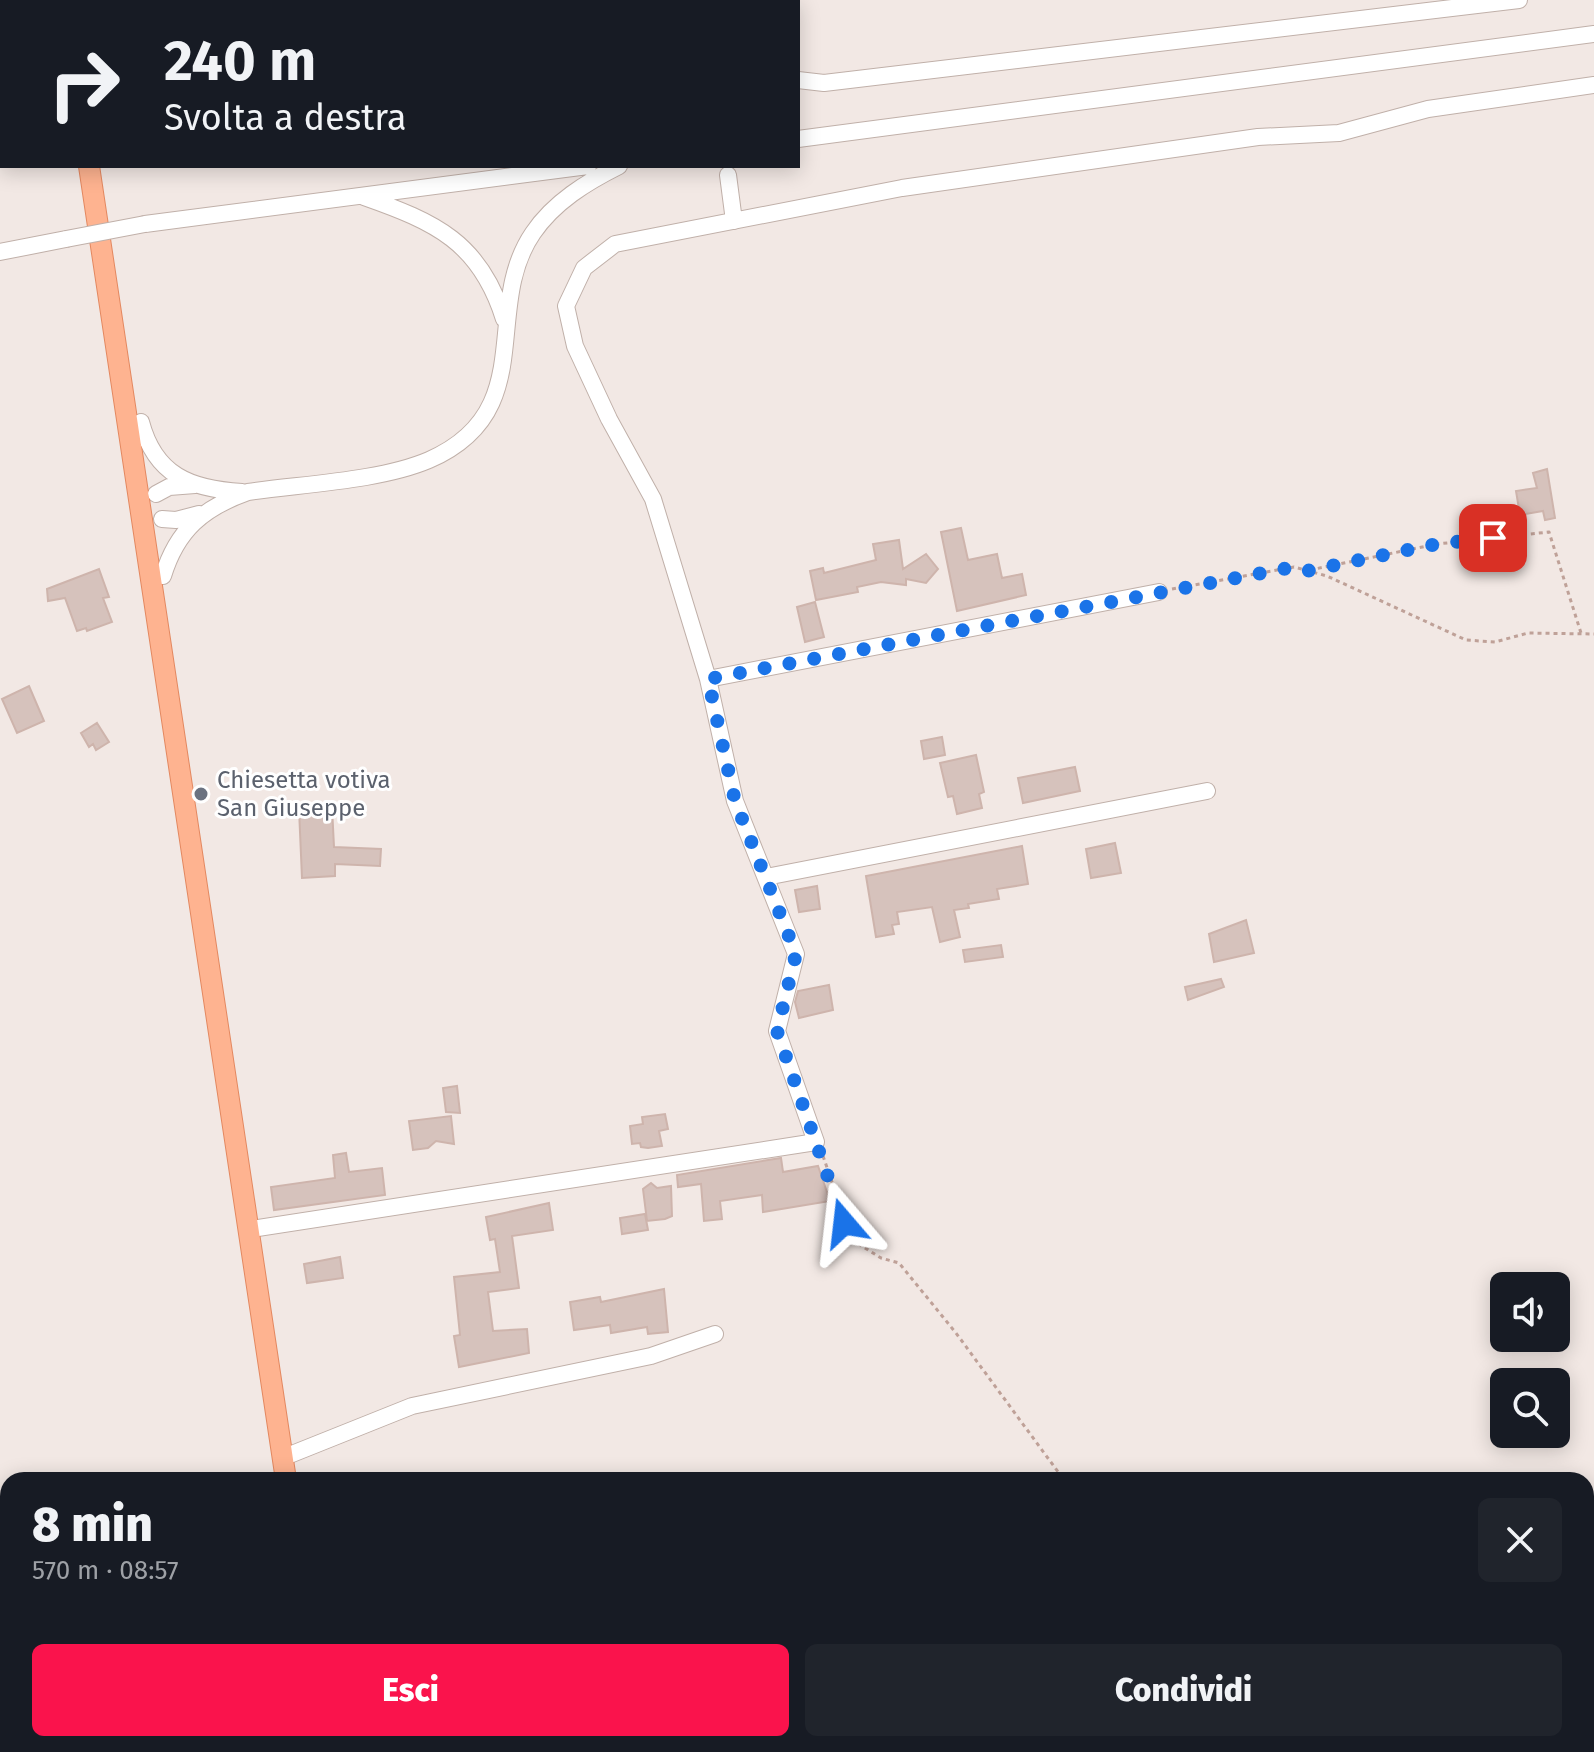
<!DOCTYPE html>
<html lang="it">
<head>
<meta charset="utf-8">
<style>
	:root { --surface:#171b24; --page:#20242c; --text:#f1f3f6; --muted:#9ea1a6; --accent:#fa134c }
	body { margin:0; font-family:"Fira Sans",sans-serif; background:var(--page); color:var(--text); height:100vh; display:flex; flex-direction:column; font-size:30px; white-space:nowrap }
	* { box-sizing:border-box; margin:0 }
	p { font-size:26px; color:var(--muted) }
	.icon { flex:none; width:44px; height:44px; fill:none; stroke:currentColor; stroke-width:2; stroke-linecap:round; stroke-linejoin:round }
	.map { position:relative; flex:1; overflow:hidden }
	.drawer { position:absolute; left:0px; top:1472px; width:1594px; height:280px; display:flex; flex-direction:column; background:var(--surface); border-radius:24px 24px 0 0; box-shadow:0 4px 20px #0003 }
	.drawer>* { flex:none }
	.guide { position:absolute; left:0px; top:0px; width:800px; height:168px; box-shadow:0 4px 20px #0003; background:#171b24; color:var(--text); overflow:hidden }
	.buttons { position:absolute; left:1490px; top:1272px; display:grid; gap:16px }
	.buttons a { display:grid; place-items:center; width:80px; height:80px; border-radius:12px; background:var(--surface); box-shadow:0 4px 20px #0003; font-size:40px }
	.pin { position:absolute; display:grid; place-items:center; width:68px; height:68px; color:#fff; margin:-34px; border-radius:16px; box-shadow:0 4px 12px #0006 }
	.me { position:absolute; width:88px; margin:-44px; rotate:343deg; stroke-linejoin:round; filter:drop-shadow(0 0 6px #0008) }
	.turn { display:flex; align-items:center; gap:28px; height:168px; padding:0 32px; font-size:36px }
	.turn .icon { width:104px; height:104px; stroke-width:2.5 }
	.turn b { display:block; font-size:56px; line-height:68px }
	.round { display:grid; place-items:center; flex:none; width:84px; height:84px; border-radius:12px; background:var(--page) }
	.head { display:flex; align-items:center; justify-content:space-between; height:136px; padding:0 32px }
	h1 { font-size:48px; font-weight:800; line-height:60px }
	.action { display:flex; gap:16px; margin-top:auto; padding:16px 32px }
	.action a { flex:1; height:92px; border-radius:12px; background:var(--accent); color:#fff; font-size:32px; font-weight:800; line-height:92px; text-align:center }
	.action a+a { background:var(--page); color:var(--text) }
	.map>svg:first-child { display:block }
</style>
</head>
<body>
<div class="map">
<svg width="1594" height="1752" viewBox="0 0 1594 1752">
	<rect width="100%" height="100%" fill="#f2e8e4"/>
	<path fill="#d6c2bc" stroke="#ceb4ac" stroke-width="2" d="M 1547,469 L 1555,518 L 1545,520 L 1543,511 L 1520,515 L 1516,491 L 1537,488 L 1533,473 Z
		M 961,528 L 968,560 L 997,554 L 1002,578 L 1022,574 L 1026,595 L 957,611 L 941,532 Z
		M 899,540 L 903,569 L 926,554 L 938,569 L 926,583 L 906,579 L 906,585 L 881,582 L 857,587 L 858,592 L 816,600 L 810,571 L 823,568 L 824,573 L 876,560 L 873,544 Z
		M 99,569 L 109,597 L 103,598 L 112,622 L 87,631 L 86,628 L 77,631 L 65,598 L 48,601 L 47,589 Z
		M 815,602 L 824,637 L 805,642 L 797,607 Z
		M 29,686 L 44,721 L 17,733 L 2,699 Z
		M 97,723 L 109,742 L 96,750 L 93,744 L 89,747 L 81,733 Z
		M 942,737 L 945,755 L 924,759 L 921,741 Z
		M 976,755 L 984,792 L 979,794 L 982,808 L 957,814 L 953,796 L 948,797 L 940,763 Z
		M 1075,767 L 1080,791 L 1023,803 L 1018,778 Z
		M 332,807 L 334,847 L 381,849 L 380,866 L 335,864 L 335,876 L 302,878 L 299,809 Z
		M 1115,843 L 1121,873 L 1091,878 L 1086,849 Z
		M 1022,846 L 1028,884 L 997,889 L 999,899 L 968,904 L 969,908 L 954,910 L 960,937 L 940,942 L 932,907 L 897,912 L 899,924 L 892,925 L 894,934 L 876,937 L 866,876 Z
		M 817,886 L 820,909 L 799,912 L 795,890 Z
		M 1246,920 L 1254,953 L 1214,962 L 1209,934 Z
		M 1001,945 L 1003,957 L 965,962 L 963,950 Z
		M 1221,979 L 1224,987 L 1188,1000 L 1185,987 Z
		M 829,985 L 833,1010 L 799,1018 L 795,1002 L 798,991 Z
		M 457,1086 L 460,1113 L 446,1112 L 443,1088 Z
		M 665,1114 L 668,1129 L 659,1131 L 662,1146 L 648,1148 L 641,1147 L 640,1143 L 632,1144 L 630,1126 L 643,1124 L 642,1117 Z
		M 451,1116 L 454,1144 L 436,1141 L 428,1148 L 413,1150 L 409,1121 Z
		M 346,1153 L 349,1172 L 382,1168 L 385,1195 L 274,1210 L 271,1187 L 335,1178 L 333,1155 Z
		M 781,1158 L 783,1172 L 818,1166 L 830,1201 L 763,1212 L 762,1195 L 720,1201 L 722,1219 L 704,1221 L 701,1184 L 678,1187 L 677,1175 Z
		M 651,1183 L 657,1188 L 671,1186 L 672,1216 L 665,1219 L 647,1221 L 643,1189 Z
		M 549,1203 L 553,1230 L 512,1236 L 519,1288 L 488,1292 L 493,1331 L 527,1329 L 529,1353 L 459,1367 L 454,1336 L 460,1335 L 454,1277 L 500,1272 L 495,1239 L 490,1240 L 486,1217 Z
		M 645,1214 L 648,1230 L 622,1234 L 620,1218 Z
		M 340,1257 L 343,1278 L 307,1283 L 304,1264 Z
		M 664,1289 L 668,1332 L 648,1334 L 647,1327 L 611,1333 L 610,1325 L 574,1330 L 570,1302 L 600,1297 L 601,1302 Z"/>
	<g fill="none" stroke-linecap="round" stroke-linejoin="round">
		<defs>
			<path id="minor" d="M 221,0 L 222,2
				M 0,21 L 2,23
				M 798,80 L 824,83 L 1519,0
				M 798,139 L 1594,34
				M 728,175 L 734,221
				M 364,197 C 435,222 480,242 504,319
				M 145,224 L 588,166
				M 0,252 L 66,239
				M 141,422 C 155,475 190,489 242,492
				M 156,494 L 169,487 L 195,485
				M 162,519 L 176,520 L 199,514
				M 163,576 C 177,530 203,508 248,492 C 302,484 380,481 429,460 C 541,411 481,309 533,233 C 554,202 587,182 619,166
				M 708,679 L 1159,592
				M 766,877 L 1207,791
				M 251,1229 L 816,1142 L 777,1031 L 796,954 L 735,801 L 708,679 L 653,499 L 609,419 L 575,346 L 566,306 L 584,268 L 615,244 L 902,188 L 1258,137 L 1339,133 L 1428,109 L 1594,85
				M 282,1458 L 412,1406 L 651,1356 L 715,1334"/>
			<path id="major" d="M 64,0 L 64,2
				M 89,166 L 286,1480
				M 327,1744 L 328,1752"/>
		</defs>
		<use href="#minor" stroke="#c0b0a9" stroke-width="18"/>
		<use href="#major" stroke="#e38860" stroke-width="22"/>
		<path stroke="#bfa198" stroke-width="3" stroke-dasharray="4 4" stroke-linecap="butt" d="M 1310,570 L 1437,544 L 1549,532 L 1581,633
			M 1172,589 L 1294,567 L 1327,576 L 1466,640 L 1495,642 L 1528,633 L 1594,634
			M 823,1156 L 852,1240 L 881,1258 L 899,1263 L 956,1333 L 1064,1480
			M 1224,1744 L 1231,1752"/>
		<use href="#minor" stroke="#fff" stroke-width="16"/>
		<use href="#major" stroke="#feb390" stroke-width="20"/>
		<defs>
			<path id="minor-bridge" d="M 66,239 L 145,224"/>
		</defs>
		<use href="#minor-bridge" stroke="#c0b0a9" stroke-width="18" stroke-linecap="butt"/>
		<use href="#minor-bridge" stroke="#fff" stroke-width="16"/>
	</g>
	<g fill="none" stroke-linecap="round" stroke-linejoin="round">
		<path stroke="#1a73e8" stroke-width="14" stroke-dasharray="0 25.2" d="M 844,1223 L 777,1031 L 796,954 L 735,801 L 708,679 L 1294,567 L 1307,571 L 1437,544 L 1493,538"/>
	</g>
	<circle fill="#6b7280" stroke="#fff" stroke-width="3" cx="201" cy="794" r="8"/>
	<g text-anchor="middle" stroke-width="6" stroke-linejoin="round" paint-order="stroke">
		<g font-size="24" fill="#5b616d" stroke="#fff" text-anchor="start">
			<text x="217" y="788">Chiesetta votiva<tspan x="217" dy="28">San Giuseppe</tspan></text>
		</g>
	</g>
</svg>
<div class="buttons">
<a><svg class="icon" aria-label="sound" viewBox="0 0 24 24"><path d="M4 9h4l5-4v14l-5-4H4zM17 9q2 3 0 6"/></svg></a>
<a><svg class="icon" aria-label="search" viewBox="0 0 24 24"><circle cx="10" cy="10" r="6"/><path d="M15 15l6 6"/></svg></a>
</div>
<div class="pin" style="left:1493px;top:538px;background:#d93025"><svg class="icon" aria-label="arrive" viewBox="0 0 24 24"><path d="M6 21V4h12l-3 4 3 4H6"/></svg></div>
<svg class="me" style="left:844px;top:1223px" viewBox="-20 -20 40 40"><path d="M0-17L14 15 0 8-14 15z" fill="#1a73e8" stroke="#fff" stroke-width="4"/></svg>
<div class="guide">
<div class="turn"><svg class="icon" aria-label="right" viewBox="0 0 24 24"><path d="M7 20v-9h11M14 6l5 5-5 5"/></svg><div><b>240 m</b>Svolta a destra</div></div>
</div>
<section class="drawer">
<div class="head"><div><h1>8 min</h1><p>570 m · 08:57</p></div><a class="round"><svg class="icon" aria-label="close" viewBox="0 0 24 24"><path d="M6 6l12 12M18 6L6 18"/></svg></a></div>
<div class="action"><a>Esci</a><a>Condividi</a></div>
</section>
</div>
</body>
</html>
